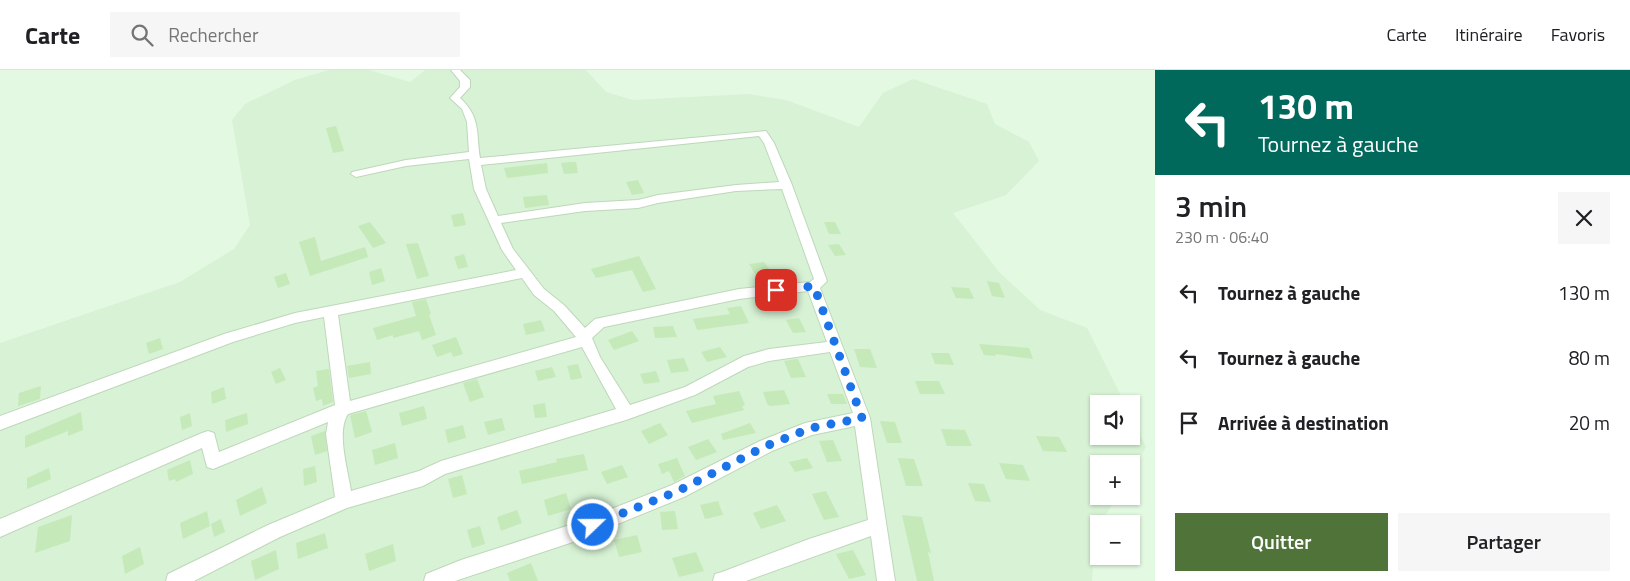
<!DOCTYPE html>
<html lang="fr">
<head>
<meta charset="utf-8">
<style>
	:root { --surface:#fff; --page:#f6f6f6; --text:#202124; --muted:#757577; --line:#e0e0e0; --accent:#507339 }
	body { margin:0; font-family:"Titillium Web",sans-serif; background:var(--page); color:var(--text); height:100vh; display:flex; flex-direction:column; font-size:19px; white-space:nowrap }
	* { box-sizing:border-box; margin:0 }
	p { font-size:16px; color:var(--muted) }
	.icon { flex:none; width:28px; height:28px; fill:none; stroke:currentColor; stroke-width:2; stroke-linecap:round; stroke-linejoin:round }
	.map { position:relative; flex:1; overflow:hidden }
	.side { display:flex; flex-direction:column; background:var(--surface); width:475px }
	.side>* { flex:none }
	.hud { background:#00695c; color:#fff; overflow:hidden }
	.fabs { position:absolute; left:1090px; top:325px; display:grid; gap:10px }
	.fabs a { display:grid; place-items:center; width:50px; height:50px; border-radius:0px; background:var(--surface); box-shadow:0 1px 4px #0004; font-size:25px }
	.pin { position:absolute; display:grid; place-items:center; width:42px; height:42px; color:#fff; margin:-21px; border-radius:10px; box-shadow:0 2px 8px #0006 }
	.me { position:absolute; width:55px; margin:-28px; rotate:68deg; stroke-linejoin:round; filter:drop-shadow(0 0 4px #0008) }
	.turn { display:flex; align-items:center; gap:18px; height:105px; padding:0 20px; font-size:22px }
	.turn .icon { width:65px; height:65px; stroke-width:2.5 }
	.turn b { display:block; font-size:35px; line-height:42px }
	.round { display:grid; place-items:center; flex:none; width:52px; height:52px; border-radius:0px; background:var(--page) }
	.headline { display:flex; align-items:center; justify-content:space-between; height:85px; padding:0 20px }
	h1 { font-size:30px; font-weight:600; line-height:38px }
	.action { display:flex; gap:10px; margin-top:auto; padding:10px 20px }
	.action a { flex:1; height:58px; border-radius:0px; background:var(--accent); color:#fff; font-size:20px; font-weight:600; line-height:58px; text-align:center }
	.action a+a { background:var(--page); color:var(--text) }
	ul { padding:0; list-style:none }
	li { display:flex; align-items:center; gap:15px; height:65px; padding:0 20px }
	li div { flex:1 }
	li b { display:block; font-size:19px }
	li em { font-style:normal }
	header { display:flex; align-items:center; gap:30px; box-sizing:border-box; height:70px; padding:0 25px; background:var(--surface); border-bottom:1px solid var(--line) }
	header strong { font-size:24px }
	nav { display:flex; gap:28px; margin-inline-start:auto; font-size:18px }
	.search { width:350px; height:45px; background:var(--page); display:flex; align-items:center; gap:12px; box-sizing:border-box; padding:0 18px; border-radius:0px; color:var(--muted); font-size:19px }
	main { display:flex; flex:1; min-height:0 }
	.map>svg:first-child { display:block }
</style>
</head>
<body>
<header>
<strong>Carte</strong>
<div class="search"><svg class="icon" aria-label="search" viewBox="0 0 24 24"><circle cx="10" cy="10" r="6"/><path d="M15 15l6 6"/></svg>Rechercher</div>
<nav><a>Carte</a><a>Itinéraire</a><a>Favoris</a></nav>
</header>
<main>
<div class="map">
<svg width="1155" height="511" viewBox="0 0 1155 511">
	<rect width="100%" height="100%" fill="#e3f9e2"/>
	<path fill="#d7f2d4" d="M 329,0 L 369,0 L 410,12 L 425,0 L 586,0 L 606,22 L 633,30 L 748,24 L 786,30 L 859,57 L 883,23 L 913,9 L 987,34 L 995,54 L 1029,72 L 1039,91 L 1006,125 L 953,143 L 1000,203 L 1040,240 L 1087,258 L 1125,334 L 1099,334 L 1099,366 L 1131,366 L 1131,347 L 1146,377 L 1131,402 L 1131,394 L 1099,394 L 1099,426 L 1117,426 L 1095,463 L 1092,511 L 0,511 L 0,273 L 180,212 L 234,179 L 250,155 L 232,50 L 245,34 L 295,10 Z"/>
	<path fill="#c6e9ba" d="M 336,56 L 344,81 L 333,83 L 326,58 Z
		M 569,92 L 576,92 L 578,103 L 564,104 L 561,93 Z
		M 547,93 L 548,103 L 507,108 L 504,98 Z
		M 638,110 L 644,123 L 632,125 L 626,112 Z
		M 547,125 L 549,135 L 525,138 L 523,127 Z
		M 463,143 L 466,155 L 454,157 L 451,145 Z
		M 370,152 L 386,173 L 373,178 L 358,156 Z
		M 824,152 L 835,152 L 841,164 L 829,164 Z
		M 315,167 L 321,191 L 365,177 L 368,187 L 310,206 L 299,172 Z
		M 418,173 L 429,206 L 417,209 L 406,174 Z
		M 839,174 L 846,185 L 835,186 L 828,175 Z
		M 464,184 L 468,197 L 458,199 L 454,187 Z
		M 639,186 L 656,219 L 643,222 L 632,200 L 596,208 L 591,199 Z
		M 764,192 L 771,201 L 755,204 L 749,194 Z
		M 381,198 L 385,211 L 372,215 L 369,202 Z
		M 286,203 L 290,214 L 278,218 L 274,207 Z
		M 987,211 L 999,213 L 1005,228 L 992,226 Z
		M 951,217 L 969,218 L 974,229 L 956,228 Z
		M 426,229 L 431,244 L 429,245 L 436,265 L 422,270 L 419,261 L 393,268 L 393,265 L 377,270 L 373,258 L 416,246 L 412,232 Z
		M 741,236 L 749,253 L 697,260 L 693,249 L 730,244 L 727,238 Z
		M 799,248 L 806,262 L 793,263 L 786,250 Z
		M 541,250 L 545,261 L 526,265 L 523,254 Z
		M 673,256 L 677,267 L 655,268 L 653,257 Z
		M 632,261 L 639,271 L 614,280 L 608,270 Z
		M 456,267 L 463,284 L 453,287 L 451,282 L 437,287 L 432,275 Z
		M 160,268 L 163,279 L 149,284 L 146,273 Z
		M 979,274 L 1029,278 L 1033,289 L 995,284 L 996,286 L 984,285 Z
		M 720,277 L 727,287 L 707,292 L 701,282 Z
		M 854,279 L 870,279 L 877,298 L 860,297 Z
		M 931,283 L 949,283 L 954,295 L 935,294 Z
		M 684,288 L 689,301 L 671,303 L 667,290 Z
		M 796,289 L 798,289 L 806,307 L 791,308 L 784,291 Z
		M 370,292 L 371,304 L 349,308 L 347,296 Z
		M 578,294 L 582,308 L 571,310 L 567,296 Z
		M 552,297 L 556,307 L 538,311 L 535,301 Z
		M 280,298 L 286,310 L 276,314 L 271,302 Z
		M 329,299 L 333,332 L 323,336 L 322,329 L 316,331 L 313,318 L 318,316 L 316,301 Z
		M 656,301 L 660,312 L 644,314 L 640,304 Z
		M 477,309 L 484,327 L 470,332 L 463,313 Z
		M 915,311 L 939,311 L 945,324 L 920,324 Z
		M 41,316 L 40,329 L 18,336 L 19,323 Z
		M 224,317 L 226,329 L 212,334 L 211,322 Z
		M 784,320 L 790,334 L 770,336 L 767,334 L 763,322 Z
		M 739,321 L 745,335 L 742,336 L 744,340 L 692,353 L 686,341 L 716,334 L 713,326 Z
		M 827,324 L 843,324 L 847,334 L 831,334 Z
		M 545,333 L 547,347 L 535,348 L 533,335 Z
		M 424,336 L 427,349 L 402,356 L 399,343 Z
		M 366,341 L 372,362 L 355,368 L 350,345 Z
		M 81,342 L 83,360 L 68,366 L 68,361 L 25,378 L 25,366 Z
		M 190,343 L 192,356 L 182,360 L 180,347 Z
		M 247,343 L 248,354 L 226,362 L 225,350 Z
		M 502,348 L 505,360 L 488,365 L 484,352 Z
		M 880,351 L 895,352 L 902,373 L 887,373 Z
		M 660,353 L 668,365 L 649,374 L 641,361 Z
		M 750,353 L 756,363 L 723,370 L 721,364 Z
		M 463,355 L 466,368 L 448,373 L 445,360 Z
		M 941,359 L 965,360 L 972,376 L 947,376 Z
		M 325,361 L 327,381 L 315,385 L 311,366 Z
		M 1036,366 L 1059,367 L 1067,382 L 1043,381 Z
		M 708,369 L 717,382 L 696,390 L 688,377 Z
		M 833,370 L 842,391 L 827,392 L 819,371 Z
		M 395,373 L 398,388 L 375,395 L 372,380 Z
		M 584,384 L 588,400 L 522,414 L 519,401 L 557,392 L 556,389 Z
		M 677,388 L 685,406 L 674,412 L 669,401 L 662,404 L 658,394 Z
		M 807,388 L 813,398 L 795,402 L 789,392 Z
		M 898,388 L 914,389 L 923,416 L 906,416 Z
		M 190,390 L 193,404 L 176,412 L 175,409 L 169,411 L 167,400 Z
		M 999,393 L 1023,395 L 1030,411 L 1006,409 Z
		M 622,395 L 628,407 L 607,414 L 601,402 Z
		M 315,396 L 317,412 L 304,416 L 303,399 Z
		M 49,398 L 51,409 L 27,419 L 27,408 Z
		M 462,405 L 467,424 L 453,428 L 448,409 Z
		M 968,413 L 984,414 L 991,432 L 975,431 Z
		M 262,417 L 267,433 L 240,446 L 236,430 Z
		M 826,421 L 839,447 L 824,450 L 812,424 Z
		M 566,423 L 571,439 L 548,446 L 544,430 Z
		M 718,431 L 723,445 L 705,449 L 700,435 Z
		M 777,435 L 786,451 L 761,459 L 753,443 Z
		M 517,440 L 522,453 L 501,461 L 497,447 Z
		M 207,441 L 210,456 L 183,469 L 180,453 Z
		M 675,441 L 678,459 L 662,460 L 660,442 Z
		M 72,445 L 70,471 L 35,483 L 38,457 Z
		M 902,445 L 922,447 L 931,483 L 928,482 L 934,511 L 917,511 Z
		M 221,449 L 225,462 L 214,467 L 211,454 Z
		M 480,456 L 485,474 L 472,478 L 467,460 Z
		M 325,463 L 328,478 L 298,489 L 296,473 Z
		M 637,465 L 642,482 L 619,487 L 614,470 Z
		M 393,474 L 396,491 L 369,501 L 365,484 Z
		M 140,477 L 144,494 L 125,504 L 122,486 Z
		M 276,480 L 279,499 L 255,510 L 251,491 Z
		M 853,480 L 866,505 L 849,509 L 836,484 Z
		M 696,482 L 704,501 L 679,507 L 672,488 Z
		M 531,493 L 538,511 L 510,511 L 507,503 Z"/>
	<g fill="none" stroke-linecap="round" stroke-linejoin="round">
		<defs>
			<path id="street" d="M 451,0 L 460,0 L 470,10 L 470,17 L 460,28 C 481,47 476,63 480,88 L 766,61 L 774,73 L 792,115 L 827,211 L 820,218 L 870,348 L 895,511 L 877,511 L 871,466 L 746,511 L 713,511 L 715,504 L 722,502 L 809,469 L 868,450 L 855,356 L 812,365 L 772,381 L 684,427 L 576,471 L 455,511 L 424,511 L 426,504 L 461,490 L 576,453 L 672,415 L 760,371 L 805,353 L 853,343 L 830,282 L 769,291 L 748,297 L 695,325 L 626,350 L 445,404 L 423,416 L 347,438 L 280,467 L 194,511 L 166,511 L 168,504 L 268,455 L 335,427 L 326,364 L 328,352 L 213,399 L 207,397 L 202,378 L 0,467 L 0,449 L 202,363 L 208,361 L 214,363 L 219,382 L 335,335 L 324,247 L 295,253 L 233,272 L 0,360 L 0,346 L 224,264 L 295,243 L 516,200 L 502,180 L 474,119 L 469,89 L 406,96 L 356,107 L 351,104 L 352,102 L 406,90 L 469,82 L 467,52 L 462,39 L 450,28 L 460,17 L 460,11 ZM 759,66 L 764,73 L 779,112 L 736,115 L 658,125 L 638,130 L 585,133 L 498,146 L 486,119 L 481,95 ZM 782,119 L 814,209 L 810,212 L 739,219 L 600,248 L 595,249 L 585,258 L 564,235 L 544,219 L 513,179 L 501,153 L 585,141 L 638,138 L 658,133 L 736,121 ZM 522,208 L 534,225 L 554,241 L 576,267 L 350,331 L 338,245 ZM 808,221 L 827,272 L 769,279 L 744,286 L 685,317 L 630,335 L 600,287 L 592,268 L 604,257 L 739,229 ZM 582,277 L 616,339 L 441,391 L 419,401 L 351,421 C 348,400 336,362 348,344 Z"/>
		</defs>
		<use href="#street" stroke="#bfd7ba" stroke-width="2"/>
		<use href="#street" fill="#fff" fill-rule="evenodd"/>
	</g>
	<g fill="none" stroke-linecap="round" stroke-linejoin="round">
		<path stroke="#1a73e8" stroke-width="9" stroke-dasharray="0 16.2" d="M 593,455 L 678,421 L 766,376 L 811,358 L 862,348 L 814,216 L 776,220"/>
	</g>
</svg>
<div class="fabs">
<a><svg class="icon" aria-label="sound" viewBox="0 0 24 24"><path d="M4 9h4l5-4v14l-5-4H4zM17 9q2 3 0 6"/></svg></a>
<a>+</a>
<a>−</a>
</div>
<div class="pin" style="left:776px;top:220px;background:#d93025"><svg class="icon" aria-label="arrive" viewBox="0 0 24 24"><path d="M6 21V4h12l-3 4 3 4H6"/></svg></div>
<svg class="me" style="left:593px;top:455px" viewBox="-20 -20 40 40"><circle r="17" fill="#1a73e8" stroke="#fff" stroke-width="3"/><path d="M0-11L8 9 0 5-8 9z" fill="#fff"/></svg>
</div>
<section class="side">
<div class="hud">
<div class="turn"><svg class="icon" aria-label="left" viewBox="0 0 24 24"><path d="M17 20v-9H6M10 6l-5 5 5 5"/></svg><div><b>130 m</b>Tournez à gauche</div></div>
</div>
<div class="headline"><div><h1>3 min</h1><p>230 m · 06:40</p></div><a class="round"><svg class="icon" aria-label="close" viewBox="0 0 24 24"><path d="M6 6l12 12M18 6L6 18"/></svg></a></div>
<ul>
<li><svg class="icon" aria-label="left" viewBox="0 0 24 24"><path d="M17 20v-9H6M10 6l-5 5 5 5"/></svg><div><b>Tournez à gauche</b></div><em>130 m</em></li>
<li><svg class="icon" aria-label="left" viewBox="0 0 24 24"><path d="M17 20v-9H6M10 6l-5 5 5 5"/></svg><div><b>Tournez à gauche</b></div><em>80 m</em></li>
<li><svg class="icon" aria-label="arrive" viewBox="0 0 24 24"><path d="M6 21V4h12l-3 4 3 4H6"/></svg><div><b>Arrivée à destination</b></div><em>20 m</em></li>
</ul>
<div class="action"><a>Quitter</a><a>Partager</a></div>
</section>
</main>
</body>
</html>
